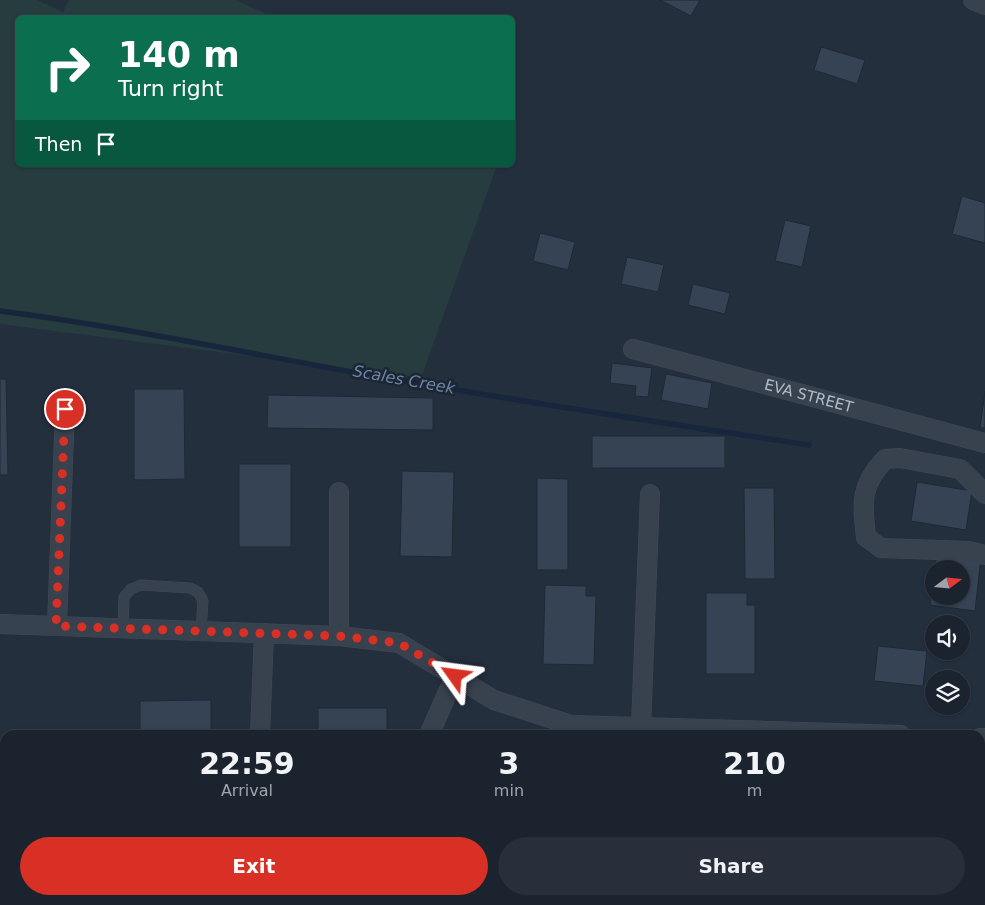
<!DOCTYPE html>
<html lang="en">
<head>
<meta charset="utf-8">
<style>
	:root { --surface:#1b232e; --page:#282f3a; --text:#f1f3f6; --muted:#a0a4aa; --line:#39404a; --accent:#d93025 }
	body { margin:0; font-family:"DejaVu Sans",sans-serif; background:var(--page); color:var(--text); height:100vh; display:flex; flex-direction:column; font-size:19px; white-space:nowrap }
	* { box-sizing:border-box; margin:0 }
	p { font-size:16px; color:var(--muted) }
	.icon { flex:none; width:28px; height:28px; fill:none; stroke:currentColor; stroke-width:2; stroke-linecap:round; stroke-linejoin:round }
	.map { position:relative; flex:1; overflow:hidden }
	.drawer { position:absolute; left:0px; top:730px; width:985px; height:175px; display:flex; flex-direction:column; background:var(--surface); border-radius:15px 15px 0 0; box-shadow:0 1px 4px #0004,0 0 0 1px var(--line) }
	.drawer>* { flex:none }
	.hud { position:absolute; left:15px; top:15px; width:500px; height:152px; border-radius:8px; box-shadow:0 1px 4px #0004,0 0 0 1px var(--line); background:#0b6e4f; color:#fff; overflow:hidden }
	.needle { width:32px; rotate:74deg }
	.fabs { position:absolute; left:925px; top:560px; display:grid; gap:10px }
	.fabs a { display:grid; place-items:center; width:45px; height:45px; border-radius:50%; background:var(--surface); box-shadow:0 1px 4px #0004,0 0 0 1px var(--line); font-size:25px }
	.pin { position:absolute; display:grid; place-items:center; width:42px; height:42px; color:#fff; margin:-21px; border:2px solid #fff; border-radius:50%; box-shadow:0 1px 5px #0007 }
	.me { position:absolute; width:55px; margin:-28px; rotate:301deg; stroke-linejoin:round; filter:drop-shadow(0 0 4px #0008) }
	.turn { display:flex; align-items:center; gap:18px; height:105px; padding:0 20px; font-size:22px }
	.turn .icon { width:65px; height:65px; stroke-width:2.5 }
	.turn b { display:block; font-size:35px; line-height:42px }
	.then { display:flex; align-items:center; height:48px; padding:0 20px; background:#0003; gap:10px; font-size:19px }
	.eta { display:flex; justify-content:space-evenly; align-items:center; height:85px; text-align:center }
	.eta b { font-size:30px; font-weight:600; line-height:35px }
	.cta { display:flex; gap:10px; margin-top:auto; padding:10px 20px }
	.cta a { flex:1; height:58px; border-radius:30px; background:var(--accent); color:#fff; font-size:20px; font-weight:600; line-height:58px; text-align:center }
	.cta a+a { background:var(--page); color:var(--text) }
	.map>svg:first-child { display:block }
</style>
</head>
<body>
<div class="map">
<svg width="985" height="905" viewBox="0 0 985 905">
	<rect width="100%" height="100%" fill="#242f3e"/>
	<path fill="#263c3f" d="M 0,0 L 37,0 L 63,12 L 69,0 L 236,0 L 273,17 L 18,18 L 18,165 L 497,165 L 421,378 L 0,324 Z
		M 363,900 L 497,900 L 497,905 L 123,905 Z"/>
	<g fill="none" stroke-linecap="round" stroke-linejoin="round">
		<path stroke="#17263c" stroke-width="5.5" d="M 0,311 C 124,327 246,353 369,375 C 516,401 662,423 809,445
			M 748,905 L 861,900"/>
	</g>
	<path fill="#364354" stroke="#1f2835" d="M 660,0 L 700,0 L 691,16 Z
		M 821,47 L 865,60 L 857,84 L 814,70 Z
		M 962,196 L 985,203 L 985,243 L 952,234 Z
		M 785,220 L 811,226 L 802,267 L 775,261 Z
		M 540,233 L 575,242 L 568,270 L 533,261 Z
		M 627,257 L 664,265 L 658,292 L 621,284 Z
		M 693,284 L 730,293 L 725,314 L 688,305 Z
		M 612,363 L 652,368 L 648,397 L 635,396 L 636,386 L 610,383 Z
		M 666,374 L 712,383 L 708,409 L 661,400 Z
		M 0,379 L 6,379 L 8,475 L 0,475 Z
		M 134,389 L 184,389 L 185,479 L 134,480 Z
		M 985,391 L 985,428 L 980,428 Z
		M 268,395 L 433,398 L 433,430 L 267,428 Z
		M 592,436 L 725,436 L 725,468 L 592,468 Z
		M 239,464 L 291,464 L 291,547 L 239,547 Z
		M 402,471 L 454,472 L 452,557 L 400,556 Z
		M 537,478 L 568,479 L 568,570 L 537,570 Z
		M 917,482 L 972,491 L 966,530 L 911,521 Z
		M 744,488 L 774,488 L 775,579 L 745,579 Z
		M 937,552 L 981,558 L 975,611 L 930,605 L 934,576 L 934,596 L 961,596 L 961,569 L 935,569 Z
		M 545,585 L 586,586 L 586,596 L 596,596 L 594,665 L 543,664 Z
		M 706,593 L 747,593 L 747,605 L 755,605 L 755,674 L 706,674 Z
		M 878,646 L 927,651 L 923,686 L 874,681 Z
		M 211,700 L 211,731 L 140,731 L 140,701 Z
		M 318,708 L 387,708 L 387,735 L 318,735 Z"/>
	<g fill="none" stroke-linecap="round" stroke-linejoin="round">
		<defs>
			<path id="lane" d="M 123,629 L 124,597 L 131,589 L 141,585 L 190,588 L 198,592 L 203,601 L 201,631"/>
			<g id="street">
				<path d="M 973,0 L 985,5"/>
				<path id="s1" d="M 633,349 L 985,443"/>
				<path d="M 339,492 L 339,636"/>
				<path d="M 985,494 L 960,469 L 900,458 L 885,459 C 860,486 862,502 866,537 L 881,548 L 968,551 L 985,555"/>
				<path d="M 0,624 L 339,636 L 399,643 L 494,700 L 571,725 L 901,735"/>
				<path d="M 57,626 L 65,409"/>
				<path d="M 641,727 L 650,494"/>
				<path d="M 260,735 L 264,633"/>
				<path d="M 429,735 L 455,676"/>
				<path d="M 980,738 L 985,738"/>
			</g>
		</defs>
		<use href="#lane" stroke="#414a57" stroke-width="11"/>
		<use href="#street" stroke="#414a57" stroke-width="20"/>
		<use href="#lane" stroke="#38414e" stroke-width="10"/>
		<use href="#street" stroke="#38414e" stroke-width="19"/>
	</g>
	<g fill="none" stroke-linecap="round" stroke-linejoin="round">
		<path stroke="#d93025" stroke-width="9" stroke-dasharray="0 16.2" d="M 65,409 L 56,626 L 339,636 L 399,643 L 455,676"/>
	</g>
	<g text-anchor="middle" stroke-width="5" stroke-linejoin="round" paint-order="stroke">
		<g font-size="15" fill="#b4bcc9" stroke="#1d2633">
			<text dy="5" stroke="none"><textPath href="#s1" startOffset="182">EVA STREET</textPath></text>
		</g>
		<g font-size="16" font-style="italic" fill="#6d86a8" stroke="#1d2633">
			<text transform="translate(404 379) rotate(10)" y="6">Scales Creek</text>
		</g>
	</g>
</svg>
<div class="fabs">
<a><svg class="needle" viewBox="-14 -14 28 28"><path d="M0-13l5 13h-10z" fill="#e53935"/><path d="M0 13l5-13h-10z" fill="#a0a4aa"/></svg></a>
<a><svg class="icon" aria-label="sound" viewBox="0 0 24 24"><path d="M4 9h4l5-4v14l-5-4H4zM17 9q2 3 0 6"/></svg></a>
<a><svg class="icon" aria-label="layers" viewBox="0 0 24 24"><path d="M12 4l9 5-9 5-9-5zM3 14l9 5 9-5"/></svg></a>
</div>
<div class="pin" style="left:65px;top:409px;background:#d93025"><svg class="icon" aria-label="arrive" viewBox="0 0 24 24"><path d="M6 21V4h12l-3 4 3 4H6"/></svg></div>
<svg class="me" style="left:455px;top:676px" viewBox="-20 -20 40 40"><path d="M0-17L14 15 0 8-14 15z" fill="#d93025" stroke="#fff" stroke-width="4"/></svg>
<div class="hud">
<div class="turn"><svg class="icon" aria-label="right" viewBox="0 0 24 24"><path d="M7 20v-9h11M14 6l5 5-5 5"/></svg><div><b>140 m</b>Turn right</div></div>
<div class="then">Then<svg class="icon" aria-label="arrive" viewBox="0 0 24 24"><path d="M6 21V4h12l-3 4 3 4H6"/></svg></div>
</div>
<section class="drawer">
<div class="eta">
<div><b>22:59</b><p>Arrival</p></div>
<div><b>3</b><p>min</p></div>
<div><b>210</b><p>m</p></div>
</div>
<div class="cta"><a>Exit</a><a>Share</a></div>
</section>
</div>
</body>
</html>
